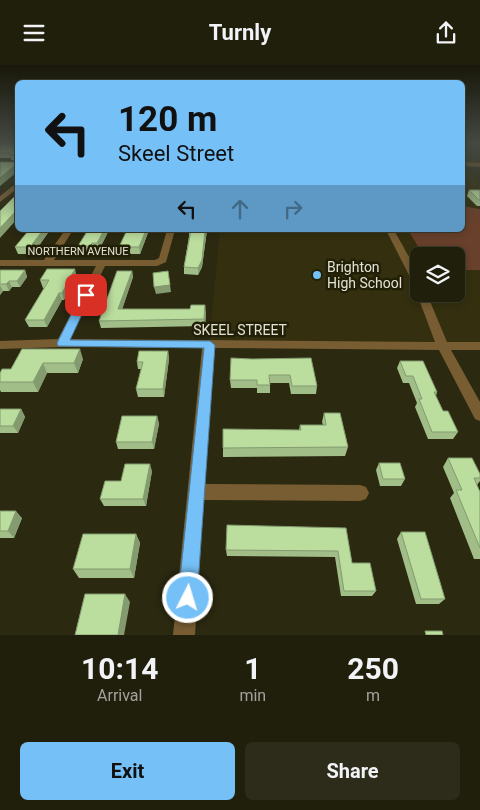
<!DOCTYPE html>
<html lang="en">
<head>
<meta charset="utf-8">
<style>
	:root { --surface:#201f0c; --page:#2d2c1a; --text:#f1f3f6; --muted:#a2a29d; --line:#3d3d2d; --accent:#75c0f6 }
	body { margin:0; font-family:Roboto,sans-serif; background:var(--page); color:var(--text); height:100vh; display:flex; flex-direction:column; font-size:19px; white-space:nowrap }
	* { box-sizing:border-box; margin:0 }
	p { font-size:16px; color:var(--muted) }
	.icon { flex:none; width:28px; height:28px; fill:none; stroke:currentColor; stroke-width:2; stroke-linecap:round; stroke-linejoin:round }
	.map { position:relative; height:570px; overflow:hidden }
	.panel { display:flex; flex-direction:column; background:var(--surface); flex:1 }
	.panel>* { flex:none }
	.guide { position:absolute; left:15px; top:15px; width:450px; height:152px; border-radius:8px; box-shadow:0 2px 8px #0003,0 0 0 1px var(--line); background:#75c0f6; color:#111; overflow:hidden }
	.fabs { position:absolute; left:410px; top:182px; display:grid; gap:10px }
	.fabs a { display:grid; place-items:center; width:55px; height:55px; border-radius:8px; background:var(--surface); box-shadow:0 2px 8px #0003,0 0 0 1px var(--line); font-size:25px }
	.pin { position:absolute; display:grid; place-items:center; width:42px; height:42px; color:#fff; margin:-21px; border-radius:10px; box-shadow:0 2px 8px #0006 }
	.me { position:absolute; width:55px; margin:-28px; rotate:5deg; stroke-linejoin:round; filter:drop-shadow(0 0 4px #0008) }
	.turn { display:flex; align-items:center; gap:18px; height:105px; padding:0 20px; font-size:22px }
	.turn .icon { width:65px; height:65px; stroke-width:2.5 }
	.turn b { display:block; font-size:35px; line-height:42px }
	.lanes { display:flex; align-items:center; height:48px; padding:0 20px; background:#0003; justify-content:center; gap:25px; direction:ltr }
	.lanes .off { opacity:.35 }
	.eta { display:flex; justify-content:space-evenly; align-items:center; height:85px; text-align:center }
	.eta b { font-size:30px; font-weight:700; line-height:35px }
	.primary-button { display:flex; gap:10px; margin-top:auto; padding:10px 20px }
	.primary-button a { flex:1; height:58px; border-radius:8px; background:var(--accent); color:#111; font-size:20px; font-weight:700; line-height:58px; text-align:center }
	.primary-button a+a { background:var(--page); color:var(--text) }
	header { display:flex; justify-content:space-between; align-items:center; height:65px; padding:0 20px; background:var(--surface); font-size:22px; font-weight:700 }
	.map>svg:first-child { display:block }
</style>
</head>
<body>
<header><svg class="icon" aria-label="menu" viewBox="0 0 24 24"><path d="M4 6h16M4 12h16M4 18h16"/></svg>Turnly<svg class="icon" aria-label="share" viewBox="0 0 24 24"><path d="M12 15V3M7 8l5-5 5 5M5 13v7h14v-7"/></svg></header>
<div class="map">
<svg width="480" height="570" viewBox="0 0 480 570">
	<rect width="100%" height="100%" fill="#2b2910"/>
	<path fill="#332f0f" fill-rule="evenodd" d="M 463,77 L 480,77 L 480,100 L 463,100 Z
		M 463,102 L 480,117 L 480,281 L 209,279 L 220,165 L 462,165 ZM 419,191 L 456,191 L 456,229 L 419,229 Z"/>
	<path fill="#68402b" d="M 463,141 L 480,144 L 480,205 L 456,205 L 456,191 L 424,191 L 408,165 L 462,165 Z"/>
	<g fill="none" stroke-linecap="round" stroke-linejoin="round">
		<path fill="#785d33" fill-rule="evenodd" d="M 462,97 L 480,98 L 480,102 L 462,101 Z
			M 18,117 L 18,123 L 0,137 L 0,131 Z
			M 65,165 L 73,165 L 54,195 L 155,195 L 159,193 L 167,165 L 175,165 L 166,197 L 157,201 L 105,201 L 70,274 L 435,277 L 417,229 L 419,227 L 419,229 L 427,229 L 447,277 L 480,277 L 480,285 L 451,285 L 480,337 L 480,356 L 475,354 L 439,285 L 215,283 L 205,419 L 360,420 L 366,422 L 369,428 L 366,434 L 360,436 L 204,435 L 195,570 L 173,570 L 202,283 L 62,282 L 0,284 L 0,276 L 58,274 L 96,201 L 0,201 L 0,195 L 44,195 Z
			M 386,165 L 394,165 L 419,210 L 419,223 L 414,220 Z"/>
	</g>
	<path fill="#a1be88" d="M 0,77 L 18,77 L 18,96 L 11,95 L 11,93 L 0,93 Z
		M 469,125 L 480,125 L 480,141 L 477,141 L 467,131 Z
		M 29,165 L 50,165 L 33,189 L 18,189 L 15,182 Z
		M 88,165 L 109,165 L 99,185 L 94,185 L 93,188 L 80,188 L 78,181 Z
		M 149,165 L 140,189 L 121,189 L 119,182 Z
		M 189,165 L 207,165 L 202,202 L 198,210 L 184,209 L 184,202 L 189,171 Z
		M 0,205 L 25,205 L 27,212 L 20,222 L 12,222 L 9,226 L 3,226 L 0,230 Z
		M 132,206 L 133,212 L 122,244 L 206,247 L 205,261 L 101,263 L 99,256 Z
		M 77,212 L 64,235 L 62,235 L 47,262 L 29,262 L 25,255 L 44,223 L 43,223 L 40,215 Z
		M 22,284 L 83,294 L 78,308 L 47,308 L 38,327 L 1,327 L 0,325 L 0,308 L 11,304 Z
		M 168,286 L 169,294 L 164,332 L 138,332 L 136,324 L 141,304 L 138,304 L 137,297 Z
		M 252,294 L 317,321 L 316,329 L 291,329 L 289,318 L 270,318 L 270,328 L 257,328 L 257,323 L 231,323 L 230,315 Z
		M 400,296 L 437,327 L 436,331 L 443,346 L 458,367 L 453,374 L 428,374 L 415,342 L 417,338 L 409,318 L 403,318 L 397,303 Z
		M 0,344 L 21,344 L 25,352 L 18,368 L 0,368 Z
		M 324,348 L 348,382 L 345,391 L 223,392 L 223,383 L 299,365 L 300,360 L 323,360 L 322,357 Z
		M 157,351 L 159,359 L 154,384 L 118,384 L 116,377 Z
		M 448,393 L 480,409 L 480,416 L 477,420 L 480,427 L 480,494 L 474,494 L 450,433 L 454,428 L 443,402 Z
		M 379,398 L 405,414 L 401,421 L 380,421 L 376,405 Z
		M 152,406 L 146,441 L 104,441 L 100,434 L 121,416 Z
		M 0,446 L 22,453 L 14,473 L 0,473 Z
		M 346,463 L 352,498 L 376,526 L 372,531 L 341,531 L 335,492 L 227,491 L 226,485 Z
		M 401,467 L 445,534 L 439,539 L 416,539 L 397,474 Z
		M 136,469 L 140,478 L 134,513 L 79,513 L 73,504 Z"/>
	<path fill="#839b6f" d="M 18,98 L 18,106 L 0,121 L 0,113 Z
		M 18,144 L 18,153 L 0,173 L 0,163 Z
		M 43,165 L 50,165 L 33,189 L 30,182 Z
		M 104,165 L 109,165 L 99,185 L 97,178 Z
		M 146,165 L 149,165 L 140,189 L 139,182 Z
		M 205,165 L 207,165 L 202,202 L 198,210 L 198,203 Z
		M 92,178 L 94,185 L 93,188 L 91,181 Z
		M 75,204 L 77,212 L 64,235 L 62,228 Z
		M 25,205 L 27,212 L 20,222 L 17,216 Z
		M 132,206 L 133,212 L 120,251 L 118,244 Z
		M 9,216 L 12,222 L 9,226 L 6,219 Z
		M 0,220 L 3,226 L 0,230 Z
		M 170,220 L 171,227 L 156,229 L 154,222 Z
		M 59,228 L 62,235 L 47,262 L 44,255 Z
		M 205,240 L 206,247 L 205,261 L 204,254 Z
		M 80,284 L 83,294 L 78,308 L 74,298 Z
		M 168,286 L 169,294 L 164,332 L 163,324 Z
		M 43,298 L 47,308 L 38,327 L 33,317 Z
		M 21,344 L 25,352 L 18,368 L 13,361 Z
		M 157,351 L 159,359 L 154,384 L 152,377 Z
		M 150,399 L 152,406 L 146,441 L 143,434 Z
		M 16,446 L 22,453 L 14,473 L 8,466 Z
		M 136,469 L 140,478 L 134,513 L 130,504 Z
		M 125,529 L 130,537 L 124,570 L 118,570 Z"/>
	<path fill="#bbdd9e" stroke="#839b6f" d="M 0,77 L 18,77 L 18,91 L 17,90 L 9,90 L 11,88 L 0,88 Z
		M 18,96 L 18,98 L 0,113 L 0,97 L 16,97 Z
		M 469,125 L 480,125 L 480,135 L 479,135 Z
		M 18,128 L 18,144 L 0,163 L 0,146 Z
		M 29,165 L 43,165 L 30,182 L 15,182 Z
		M 88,165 L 104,165 L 97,178 L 92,178 L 91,181 L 78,181 Z
		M 127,165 L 146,165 L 139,182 L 119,182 Z
		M 191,165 L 205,165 L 202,195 L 198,203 L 184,202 Z
		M 47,204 L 75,204 L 62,228 L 59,228 L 44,255 L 25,255 L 49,215 L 40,215 Z
		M 0,205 L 25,205 L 17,216 L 9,216 L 6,219 L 0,219 Z
		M 117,206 L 132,206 L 118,244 L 190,244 L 191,240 L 205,240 L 204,254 L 99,256 Z
		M 168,206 L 170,220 L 154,222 L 153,208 Z
		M 22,284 L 80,284 L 74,298 L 43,298 L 33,317 L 0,317 L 0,308 L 2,304 L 11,304 Z
		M 139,286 L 168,286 L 163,324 L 136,324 L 143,297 L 137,297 Z
		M 231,293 L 252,294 L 311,293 L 317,321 L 292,321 L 290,310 L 269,310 L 270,320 L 257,320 L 257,315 L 230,315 Z
		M 400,296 L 423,296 L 437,327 L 434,327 L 443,346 L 448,346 L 458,367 L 432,367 L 419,334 L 422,334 L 413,311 L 406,311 Z
		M 0,344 L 21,344 L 13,361 L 0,361 Z
		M 324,348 L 340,348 L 348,382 L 223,383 L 223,364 L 301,365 L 300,360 L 326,360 Z
		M 122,351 L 157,351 L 152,377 L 116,377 Z
		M 448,393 L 472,393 L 480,409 L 480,413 L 474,413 L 480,427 L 480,483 L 456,425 L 462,425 Z
		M 379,398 L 400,398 L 405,414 L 383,414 Z
		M 125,399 L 150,399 L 143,434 L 100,434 L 105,416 L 121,416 Z
		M 0,446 L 16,446 L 8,466 L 0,466 Z
		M 227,460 L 346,463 L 352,498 L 370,498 L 376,526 L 344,526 L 338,486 L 226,485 Z
		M 401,467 L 425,467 L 445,534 L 421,534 Z
		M 83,469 L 136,469 L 130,504 L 73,504 Z
		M 85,529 L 125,529 L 118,570 L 75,570 Z
		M 425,566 L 442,566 L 443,570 L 426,570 Z"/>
	<linearGradient id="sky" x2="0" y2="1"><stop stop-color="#181709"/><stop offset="0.49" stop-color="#444942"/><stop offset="1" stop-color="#444942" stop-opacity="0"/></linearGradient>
	<rect width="480" height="157" fill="url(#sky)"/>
	<path fill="#75c0f6" stroke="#4c7da0" d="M 86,227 L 91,230 L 70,275 L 210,276 L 215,280 L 197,533 L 194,540 L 188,543 L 181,540 L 178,533 L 204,283 L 58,281 L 57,278 L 81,230 Z"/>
	<circle fill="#75c0f6" stroke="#221f07" stroke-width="2" cx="317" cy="210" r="5"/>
	<g text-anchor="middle" stroke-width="5" stroke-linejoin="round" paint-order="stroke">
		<g font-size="11" fill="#e3e2d3" stroke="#221f07">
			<text x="78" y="190">NORTHERN AVENUE</text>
		</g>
		<g font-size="14" fill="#e3e2d3" stroke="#221f07" text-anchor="start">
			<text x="327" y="207">Brighton<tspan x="327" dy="16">High School</tspan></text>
		</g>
		<g font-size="14" fill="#e3e2d3" stroke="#221f07">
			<text x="240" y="270">SKEEL STREET</text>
		</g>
	</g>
</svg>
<div class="fabs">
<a><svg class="icon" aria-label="layers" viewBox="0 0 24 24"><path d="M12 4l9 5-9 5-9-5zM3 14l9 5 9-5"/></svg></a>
</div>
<div class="pin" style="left:86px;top:230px;background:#d93025"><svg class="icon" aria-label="arrive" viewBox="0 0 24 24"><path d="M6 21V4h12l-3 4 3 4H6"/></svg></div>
<svg class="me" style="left:188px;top:533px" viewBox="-20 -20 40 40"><circle r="17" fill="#75c0f6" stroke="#fff" stroke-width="3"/><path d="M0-11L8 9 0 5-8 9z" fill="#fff"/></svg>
<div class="guide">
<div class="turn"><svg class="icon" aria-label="left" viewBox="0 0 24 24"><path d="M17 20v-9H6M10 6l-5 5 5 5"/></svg><div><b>120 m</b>Skeel Street</div></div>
<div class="lanes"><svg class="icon" aria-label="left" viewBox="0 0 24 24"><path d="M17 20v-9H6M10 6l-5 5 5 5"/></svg><svg class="icon off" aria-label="ahead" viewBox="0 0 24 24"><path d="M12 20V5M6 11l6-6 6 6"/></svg><svg class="icon off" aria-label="right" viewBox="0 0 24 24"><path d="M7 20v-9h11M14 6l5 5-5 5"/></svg></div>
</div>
</div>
<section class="panel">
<div class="eta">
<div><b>10:14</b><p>Arrival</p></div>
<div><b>1</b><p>min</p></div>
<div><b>250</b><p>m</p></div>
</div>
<div class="primary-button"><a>Exit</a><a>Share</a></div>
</section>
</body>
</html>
